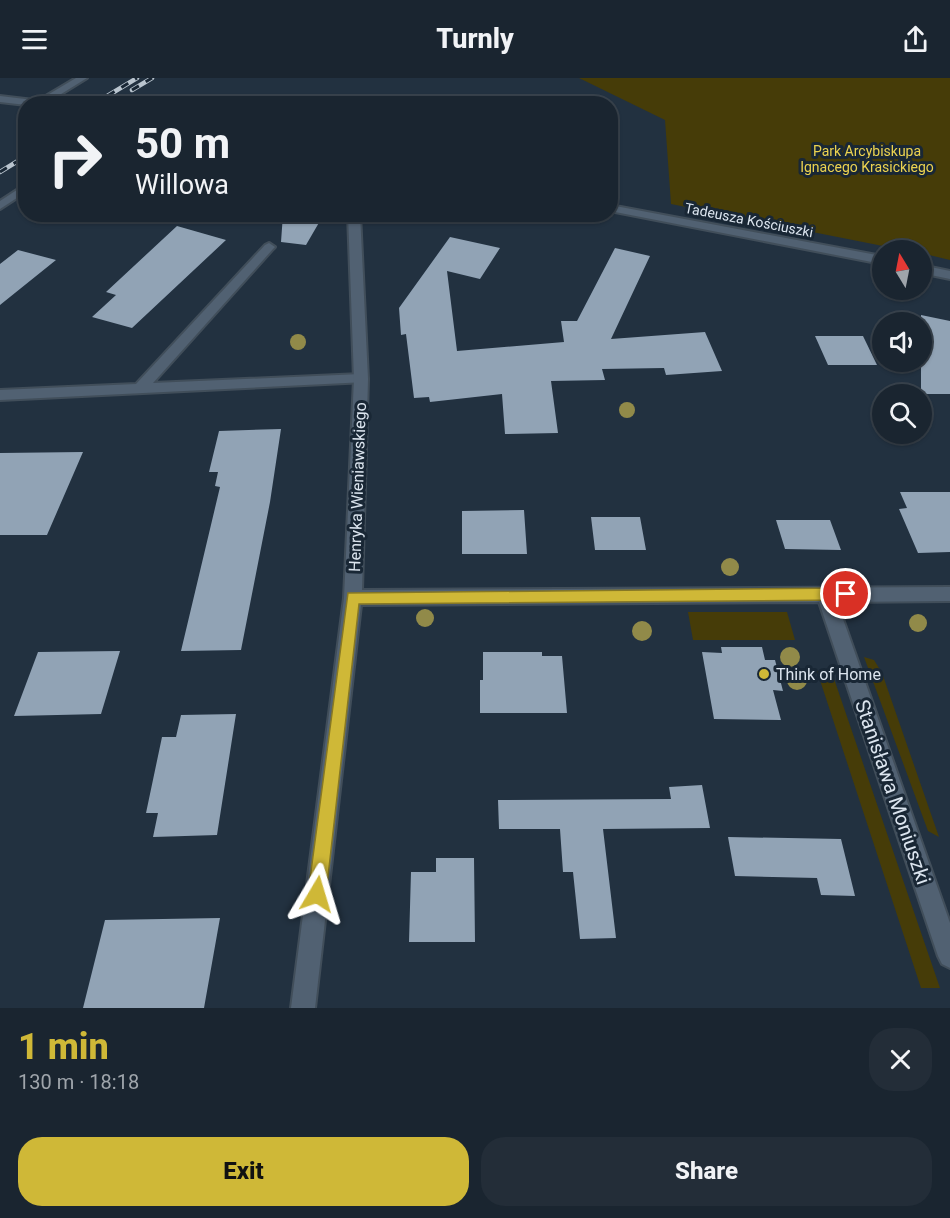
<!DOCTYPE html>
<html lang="en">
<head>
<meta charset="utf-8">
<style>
	:root { --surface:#1a2530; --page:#232d38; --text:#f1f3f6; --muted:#9fa5ab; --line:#38424c; --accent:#cfb837 }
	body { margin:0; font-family:Roboto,sans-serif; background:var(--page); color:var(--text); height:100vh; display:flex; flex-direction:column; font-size:22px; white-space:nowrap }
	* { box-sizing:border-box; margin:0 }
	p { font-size:20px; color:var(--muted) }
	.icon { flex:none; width:33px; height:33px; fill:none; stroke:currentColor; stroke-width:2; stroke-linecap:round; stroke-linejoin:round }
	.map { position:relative; height:930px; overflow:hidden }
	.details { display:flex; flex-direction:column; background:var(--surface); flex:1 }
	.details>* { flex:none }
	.top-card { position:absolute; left:18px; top:18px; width:600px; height:126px; border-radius:24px; box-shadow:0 2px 4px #0004,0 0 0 2px var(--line); background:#1a2530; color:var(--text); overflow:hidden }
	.needle { width:39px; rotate:350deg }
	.fabs { position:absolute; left:872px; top:162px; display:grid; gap:12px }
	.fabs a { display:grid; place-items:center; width:60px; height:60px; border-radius:50%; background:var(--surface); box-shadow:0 2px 4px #0004,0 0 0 2px var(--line); font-size:30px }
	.pin { position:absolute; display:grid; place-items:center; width:51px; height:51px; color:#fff; margin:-26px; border:3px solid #fff; border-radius:50%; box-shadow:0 2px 6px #0007 }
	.me { position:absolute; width:66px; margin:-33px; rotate:7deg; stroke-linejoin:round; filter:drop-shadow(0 0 4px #0008) }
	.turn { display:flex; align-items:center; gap:21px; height:126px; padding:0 18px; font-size:27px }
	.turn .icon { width:78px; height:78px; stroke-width:2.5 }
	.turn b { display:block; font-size:42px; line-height:51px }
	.round { display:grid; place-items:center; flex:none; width:63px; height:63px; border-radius:24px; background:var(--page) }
	.headline { display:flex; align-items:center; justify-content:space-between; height:102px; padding:0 18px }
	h1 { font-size:36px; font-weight:800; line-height:45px; color:var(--accent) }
	.action { display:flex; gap:12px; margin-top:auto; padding:12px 18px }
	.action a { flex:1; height:69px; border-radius:24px; background:var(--accent); color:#111; font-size:24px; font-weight:800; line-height:69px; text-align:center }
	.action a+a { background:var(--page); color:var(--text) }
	header { display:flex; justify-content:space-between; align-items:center; height:78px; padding:0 18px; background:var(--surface); font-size:27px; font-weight:800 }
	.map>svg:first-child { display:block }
</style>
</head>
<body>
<header><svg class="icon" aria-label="menu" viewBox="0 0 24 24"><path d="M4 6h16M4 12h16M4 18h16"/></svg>Turnly<svg class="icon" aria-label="share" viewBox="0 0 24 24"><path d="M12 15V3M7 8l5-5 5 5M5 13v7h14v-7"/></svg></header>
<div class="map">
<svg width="950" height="930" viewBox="0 0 950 930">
	<rect width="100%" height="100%" fill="#223140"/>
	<path fill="#463c08" d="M 579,0 L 950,0 L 950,182 L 925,176 L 914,167 L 894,164 L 888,169 L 671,126 L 665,42 Z
		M 787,534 L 795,562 L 693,562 L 688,534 Z
		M 864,579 L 874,582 L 882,595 L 939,759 L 928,753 Z
		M 831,592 L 940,910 L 921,910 L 817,593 Z"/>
	<path fill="#91a3b5" d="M 283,136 L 324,136 L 306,167 L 281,164 Z
		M 177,148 L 226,162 L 132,250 L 92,239 L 116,217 L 106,214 Z
		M 450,159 L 500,170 L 480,201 L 447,193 L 457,273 L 564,264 L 561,243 L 577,243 L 615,170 L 650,178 L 611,261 L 705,254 L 722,293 L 666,297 L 664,290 L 602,291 L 605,302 L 551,303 L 558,355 L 505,356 L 502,316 L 430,324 L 429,319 L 414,320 L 406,256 L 401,257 L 399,230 Z
		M 18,172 L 56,182 L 0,227 L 0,186 Z
		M 921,237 L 950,243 L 950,316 L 921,316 Z
		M 815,258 L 863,258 L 877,287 L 828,287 Z
		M 281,351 L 270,424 L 241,572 L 181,573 L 220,409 L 215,408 L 218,394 L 209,394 L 219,353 Z
		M 83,374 L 47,457 L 0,457 L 0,375 Z
		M 900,414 L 950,414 L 950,474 L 918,475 L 899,431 L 907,430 Z
		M 524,432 L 527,476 L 462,476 L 462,433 Z
		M 591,439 L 640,439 L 646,472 L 595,472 Z
		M 776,442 L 830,442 L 841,472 L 785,471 Z
		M 721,569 L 762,569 L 765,582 L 775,582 L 783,613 L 773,612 L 781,642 L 714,641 L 702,574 L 722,575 Z
		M 120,573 L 101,636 L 14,638 L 38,574 Z
		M 483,574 L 542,574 L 542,578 L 562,578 L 567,635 L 480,635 L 480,602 L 483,602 Z
		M 236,636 L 217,757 L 153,759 L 158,735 L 146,735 L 162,659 L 176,659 L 181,637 Z
		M 702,707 L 710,750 L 603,751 L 616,860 L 580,861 L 573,794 L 563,794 L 560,751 L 499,751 L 498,722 L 671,721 L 669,709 Z
		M 728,759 L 841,761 L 855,818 L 821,817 L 817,800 L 735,798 Z
		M 436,780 L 474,780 L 475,864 L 409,864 L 411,794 L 436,794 Z
		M 220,840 L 204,930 L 83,930 L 105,842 Z"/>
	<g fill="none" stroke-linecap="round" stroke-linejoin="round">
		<defs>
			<path id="service" d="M 26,106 L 26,114 L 0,131 L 0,123 Z
				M 269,165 L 275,169 L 273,171 L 153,305 L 361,296 L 368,301 L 366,304 L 0,322 L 0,312 L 136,306 L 265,167 Z"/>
			<path id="minor" d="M 76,0 L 87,0 L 45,26 L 34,25 Z
				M 348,136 L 360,136 L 368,301 L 362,512 L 950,509 L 950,523 L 837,524 L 950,845 L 950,890 L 942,886 L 938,878 L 819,524 L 361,527 L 315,930 L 291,930 L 344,520 L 354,301 Z"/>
			<path id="tertiary" d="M 0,18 L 42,23 L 46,26 L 26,27 L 0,24 Z
				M 610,127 L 882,178 L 882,186 L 610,133 Z
				M 921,187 L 950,193 L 950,201 L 921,195 Z"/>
		</defs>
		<use href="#service" stroke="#414e5a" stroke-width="4"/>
		<use href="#minor" stroke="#414e5a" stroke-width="4"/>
		<use href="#tertiary" stroke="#414e5a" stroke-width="4"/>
		<use href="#service" fill="#516172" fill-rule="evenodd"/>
		<use href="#minor" fill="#516172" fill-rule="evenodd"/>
		<use href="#tertiary" fill="#516172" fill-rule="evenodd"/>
		<defs>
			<path id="rail" d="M 132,12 L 152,0
				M 94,26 L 137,0
				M 0,94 L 26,78"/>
		</defs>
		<use href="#rail" stroke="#b9c4ce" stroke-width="4.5"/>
		<use href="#rail" stroke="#192735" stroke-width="3" stroke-dasharray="8" stroke-linecap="butt"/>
	</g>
	<g fill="#918a49">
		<circle cx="298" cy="264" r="8"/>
		<circle cx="627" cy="332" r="8"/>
		<circle cx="730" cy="489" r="9"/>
		<circle cx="425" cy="540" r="9"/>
		<circle cx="918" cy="545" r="9"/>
		<circle cx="642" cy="553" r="10"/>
		<circle cx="790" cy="579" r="10"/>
		<circle cx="797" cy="602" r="10"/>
	</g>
	<path fill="#cfb837" stroke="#877824" stroke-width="1.5" d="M 846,510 L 851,511 L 853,516 L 851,520 L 846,522 L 359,526 L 326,816 L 323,822 L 317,825 L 310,822 L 308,816 L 348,515 Z"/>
	<circle fill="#cfb837" stroke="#192735" stroke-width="2" cx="764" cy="596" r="6"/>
	<g text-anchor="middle" stroke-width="6" stroke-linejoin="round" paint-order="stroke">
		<g font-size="14" fill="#ecd350" stroke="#192735">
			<text x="867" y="78">Park Arcybiskupa<tspan x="867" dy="16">Ignacego Krasickiego</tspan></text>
		</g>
		<g font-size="14" fill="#dce5ef" stroke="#192735">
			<text transform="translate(749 142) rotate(11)" y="5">Tadeusza Kościuszki</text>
		</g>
		<g font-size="16" fill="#dce5ef" stroke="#192735">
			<text transform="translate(357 409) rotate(-88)" y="6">Henryka Wieniawskiego</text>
		</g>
		<g font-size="16" fill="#dce5ef" stroke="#192735" text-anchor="start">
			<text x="776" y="602">Think of Home</text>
		</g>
		<g font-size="20" fill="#dce5ef" stroke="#192735">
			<text transform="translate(893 714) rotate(71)" y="7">Stanisława Moniuszki</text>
		</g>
	</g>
</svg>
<div class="fabs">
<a><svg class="needle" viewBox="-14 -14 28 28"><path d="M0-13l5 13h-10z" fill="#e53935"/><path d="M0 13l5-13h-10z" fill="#9fa5ab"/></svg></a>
<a><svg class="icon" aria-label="sound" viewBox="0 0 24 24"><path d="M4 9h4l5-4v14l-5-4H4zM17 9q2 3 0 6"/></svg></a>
<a><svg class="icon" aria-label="search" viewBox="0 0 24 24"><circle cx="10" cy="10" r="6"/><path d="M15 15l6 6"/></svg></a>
</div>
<div class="pin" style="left:846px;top:516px;background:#d93025"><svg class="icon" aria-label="arrive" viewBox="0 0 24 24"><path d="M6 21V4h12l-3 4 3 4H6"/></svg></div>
<svg class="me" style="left:317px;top:816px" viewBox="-20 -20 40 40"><path d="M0-17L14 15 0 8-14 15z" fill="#cfb837" stroke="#fff" stroke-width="4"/></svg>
<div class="top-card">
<div class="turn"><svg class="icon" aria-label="right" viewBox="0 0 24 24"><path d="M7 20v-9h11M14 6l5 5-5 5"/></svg><div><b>50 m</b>Willowa</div></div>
</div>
</div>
<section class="details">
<div class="headline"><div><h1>1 min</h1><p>130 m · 18:18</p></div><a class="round"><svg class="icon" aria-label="close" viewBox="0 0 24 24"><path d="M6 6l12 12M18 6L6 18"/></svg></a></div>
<div class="action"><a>Exit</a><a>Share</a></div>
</section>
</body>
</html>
